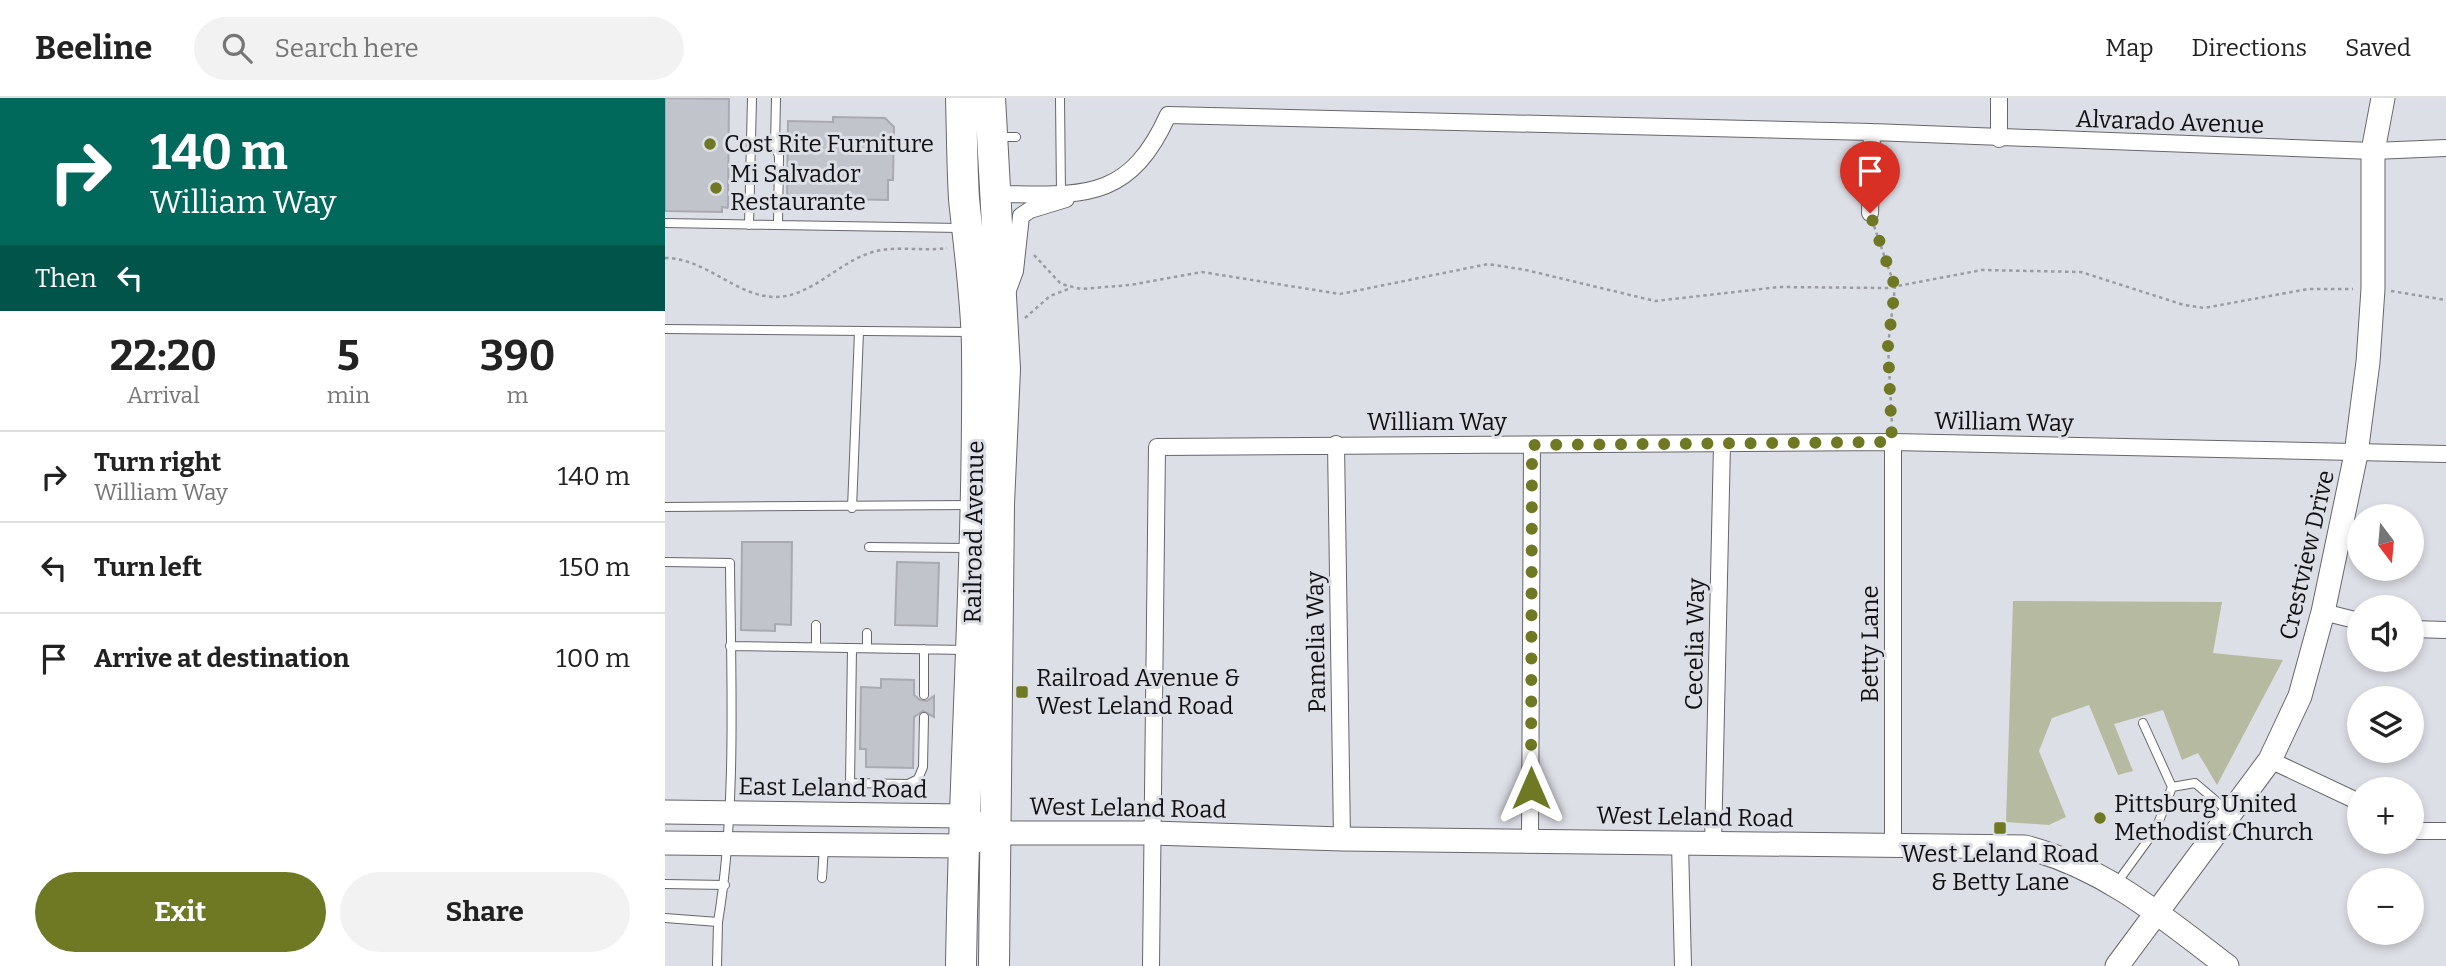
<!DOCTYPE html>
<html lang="en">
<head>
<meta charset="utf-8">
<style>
	:root { --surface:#fff; --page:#f2f2f2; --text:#222; --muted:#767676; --line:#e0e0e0; --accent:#6f7822 }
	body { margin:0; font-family:Bitter,serif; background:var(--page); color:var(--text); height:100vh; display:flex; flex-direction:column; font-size:26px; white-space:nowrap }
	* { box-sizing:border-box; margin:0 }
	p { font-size:23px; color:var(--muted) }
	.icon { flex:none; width:38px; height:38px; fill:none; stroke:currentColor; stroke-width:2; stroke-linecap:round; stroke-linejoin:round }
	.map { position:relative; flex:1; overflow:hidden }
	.panel { display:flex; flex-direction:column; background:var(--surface); width:665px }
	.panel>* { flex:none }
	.guide { background:#00695c; color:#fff; overflow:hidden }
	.needle { width:46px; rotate:164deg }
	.buttons { position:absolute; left:1682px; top:406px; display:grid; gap:14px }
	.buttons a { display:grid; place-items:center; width:77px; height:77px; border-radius:50%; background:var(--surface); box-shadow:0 4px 10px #0003; font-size:35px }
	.pin { position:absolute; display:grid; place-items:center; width:60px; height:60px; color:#fff; margin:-72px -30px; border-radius:50% 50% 50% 0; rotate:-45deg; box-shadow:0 0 7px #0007 }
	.pin .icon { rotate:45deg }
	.me { position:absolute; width:77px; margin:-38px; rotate:0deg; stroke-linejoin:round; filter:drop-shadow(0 0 5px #0008) }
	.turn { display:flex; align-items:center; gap:24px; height:147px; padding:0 35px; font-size:32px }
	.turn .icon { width:91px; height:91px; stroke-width:2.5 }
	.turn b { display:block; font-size:49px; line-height:60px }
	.then { display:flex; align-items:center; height:66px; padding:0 35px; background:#0003; gap:14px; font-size:26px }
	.eta { display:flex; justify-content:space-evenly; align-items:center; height:119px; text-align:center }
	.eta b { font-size:42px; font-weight:700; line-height:49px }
	.action { display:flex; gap:14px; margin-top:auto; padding:14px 35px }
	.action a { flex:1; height:80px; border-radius:42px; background:var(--accent); color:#fff; font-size:28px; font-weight:700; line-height:80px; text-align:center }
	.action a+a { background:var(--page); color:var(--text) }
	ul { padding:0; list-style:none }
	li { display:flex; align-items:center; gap:21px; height:91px; padding:0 35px; border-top:2px solid var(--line) }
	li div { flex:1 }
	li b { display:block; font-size:26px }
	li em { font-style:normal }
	header { display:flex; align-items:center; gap:42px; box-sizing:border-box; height:98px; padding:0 35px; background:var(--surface); border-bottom:2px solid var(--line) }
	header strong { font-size:33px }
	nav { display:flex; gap:38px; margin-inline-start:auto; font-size:24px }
	.search { width:490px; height:63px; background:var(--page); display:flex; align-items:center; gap:18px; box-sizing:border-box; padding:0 24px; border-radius:38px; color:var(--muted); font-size:26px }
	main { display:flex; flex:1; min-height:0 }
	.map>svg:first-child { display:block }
</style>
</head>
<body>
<header>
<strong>Beeline</strong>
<div class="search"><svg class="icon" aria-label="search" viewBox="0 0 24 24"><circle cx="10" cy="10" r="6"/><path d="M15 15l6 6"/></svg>Search here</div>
<nav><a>Map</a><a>Directions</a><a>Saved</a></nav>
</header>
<main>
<section class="panel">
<div class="guide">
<div class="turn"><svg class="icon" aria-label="right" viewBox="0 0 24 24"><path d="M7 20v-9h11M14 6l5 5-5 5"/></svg><div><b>140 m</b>William Way</div></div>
<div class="then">Then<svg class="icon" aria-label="left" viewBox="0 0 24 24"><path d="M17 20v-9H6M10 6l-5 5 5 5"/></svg></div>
</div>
<div class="eta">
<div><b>22:20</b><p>Arrival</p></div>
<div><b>5</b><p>min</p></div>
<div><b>390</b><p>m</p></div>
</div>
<ul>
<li><svg class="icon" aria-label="right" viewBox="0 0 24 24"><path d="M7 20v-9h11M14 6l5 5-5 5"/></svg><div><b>Turn right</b><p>William Way</p></div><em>140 m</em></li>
<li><svg class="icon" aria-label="left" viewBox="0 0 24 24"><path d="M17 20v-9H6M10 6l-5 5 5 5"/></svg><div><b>Turn left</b></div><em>150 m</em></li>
<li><svg class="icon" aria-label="arrive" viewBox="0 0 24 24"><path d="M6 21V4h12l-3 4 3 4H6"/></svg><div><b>Arrive at destination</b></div><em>100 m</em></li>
</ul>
<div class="action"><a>Exit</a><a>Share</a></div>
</section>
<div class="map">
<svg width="1781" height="868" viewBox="0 0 1781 868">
	<rect width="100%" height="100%" fill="#dddfe6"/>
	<path fill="#b6baa0" d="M 1348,503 L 1557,504 L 1548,555 L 1618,562 L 1552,687 L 1533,655 L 1517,662 L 1498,612 L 1449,626 L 1468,673 L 1453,677 L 1424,607 L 1387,620 L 1374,653 L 1401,719 L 1384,727 L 1341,724 Z"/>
	<path fill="#c2c4cb" stroke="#a9aab1" stroke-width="2" d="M 0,0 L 64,1 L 63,110 L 57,109 L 57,114 L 0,113 Z
		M 168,19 L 220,20 L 229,29 L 228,82 L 223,82 L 223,102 L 122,100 L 123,23 L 168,24 Z
		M 77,444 L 127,444 L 126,527 L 110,526 L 110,533 L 76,532 Z
		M 232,464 L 274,465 L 272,528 L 230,527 Z
		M 216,581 L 249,582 L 249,597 L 255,602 L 262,603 L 269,598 L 269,619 L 258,613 L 249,619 L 248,670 L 201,669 L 201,651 L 195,651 L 196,589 L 216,590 Z"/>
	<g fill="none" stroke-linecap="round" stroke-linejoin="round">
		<defs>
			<path id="lane" d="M 395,0 L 396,96
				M 333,39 L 351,39
				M 86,48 L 110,48 L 111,0
				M 110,48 L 114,58 L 113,127
				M 0,125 L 295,130
				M 84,127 L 87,0
				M 0,231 L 305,234
				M 0,409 L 307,407
				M 187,410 L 194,234
				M 204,449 L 302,450
				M 0,464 L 65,465 C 66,581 72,710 53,824 L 0,820
				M 65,548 L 301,552
				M 151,549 L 151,527
				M 187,550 L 185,685 L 243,686 L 253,681 L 258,669 L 259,619
				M 202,550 L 202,535
				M 259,597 L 259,551
				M 1478,625 L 1507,689
				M 157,780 L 159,748
				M 0,786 L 60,787
				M 1451,786 L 1491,731 L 1507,689 L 1530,685 L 1563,713
				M 52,868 L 53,824"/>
			<path id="street" d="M 1334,41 L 1334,0
				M 326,96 C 413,96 462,108 503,17 L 1207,34 L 1708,53 L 1781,50
				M 1205,115 L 1207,34
				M 343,192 L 350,173 L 356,118 L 365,112 L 401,101
				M 1228,344 L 1228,747
				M 671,346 L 677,741
				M 1658,514 L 1694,523
				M 1746,531 L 1781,532
				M 1605,662 L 1694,704
				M 1746,729 L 1754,733 L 1781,733
				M 865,743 L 867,347
				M 1015,746 L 1018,868
				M 1048,746 L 1057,347
				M 486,868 L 492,349 L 1228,344 L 1781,356"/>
			<path id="secondary" d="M 0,714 L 298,718 L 313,726
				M 0,745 L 298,748 L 331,735 L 486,735 L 677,741 L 1360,749 C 1439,769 1498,819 1562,868
				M 1452,868 L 1605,662 L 1635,598 L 1658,514 L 1691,356 L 1703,264 L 1708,191 L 1708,53 L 1718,0"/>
			<path id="highway" d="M 325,0 L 340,271 L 334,406 L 329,868
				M 296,868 C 299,661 314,455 312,248 C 311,199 304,150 299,101 C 297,67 297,33 296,0"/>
		</defs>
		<use href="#lane" stroke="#66676d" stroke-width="10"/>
		<use href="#street" stroke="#66676d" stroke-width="18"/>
		<use href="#secondary" stroke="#66676d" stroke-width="25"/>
		<use href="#highway" stroke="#66676d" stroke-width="32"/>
		<path stroke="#9b9ca2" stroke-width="2.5" stroke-dasharray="3.5 3.5" stroke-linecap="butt" d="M 1209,128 L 1230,189 L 1223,248 L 1227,327
			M 369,157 L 396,186 L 416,191 L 465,187 L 537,174 L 675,196 L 823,166 L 861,172 L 990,203 L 1114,189 L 1222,190 L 1317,172 L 1416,174 L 1519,207 L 1539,210 L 1643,191 L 1688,191
			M 0,160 C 41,160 70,198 110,199 C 145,199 171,167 202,156 C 227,146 256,154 282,150
			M 1726,193 L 1781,202
			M 360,220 L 385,198 L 403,191"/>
		<use href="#lane" stroke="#fff" stroke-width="8"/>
		<use href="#street" stroke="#fff" stroke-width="16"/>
		<use href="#secondary" stroke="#fff" stroke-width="23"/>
		<use href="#highway" stroke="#fff" stroke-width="30"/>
	</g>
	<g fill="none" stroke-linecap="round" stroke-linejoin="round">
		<path stroke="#6f7822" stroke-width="12" stroke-dasharray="0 21.6" d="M 866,690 L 867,347 L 1227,344 L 1223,248 L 1230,189 L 1205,115"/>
	</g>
	<g fill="#6f7822" stroke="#dddfe6" stroke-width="2.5">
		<circle cx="45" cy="46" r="7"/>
		<circle cx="51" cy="90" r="7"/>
		<rect x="350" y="587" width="14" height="14" rx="3.5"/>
		<circle cx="1435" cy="720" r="7"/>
		<rect x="1328" y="723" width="14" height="14" rx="3.5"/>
	</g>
	<g text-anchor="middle" stroke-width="6" stroke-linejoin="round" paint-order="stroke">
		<g font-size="24" fill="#101013" stroke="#dddfe6">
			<text transform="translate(1505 24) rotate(2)" y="8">Alvarado Avenue</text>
			<text x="772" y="332">William Way</text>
			<text transform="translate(1339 324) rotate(1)" y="8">William Way</text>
			<text transform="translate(309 434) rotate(-89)" y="8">Railroad Avenue</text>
			<text transform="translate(1642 457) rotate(-77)" y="8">Crestview Drive</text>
			<text transform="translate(651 544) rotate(-91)" y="8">Pamelia Way</text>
			<text transform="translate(1030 546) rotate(-89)" y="8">Cecelia Way</text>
			<text transform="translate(1205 546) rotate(-90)" y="8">Betty Lane</text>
			<text transform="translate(168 690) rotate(1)" y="8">East Leland Road</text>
			<text transform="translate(463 710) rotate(1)" y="8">West Leland Road</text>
			<text transform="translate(1030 719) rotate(1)" y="8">West Leland Road</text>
		</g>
		<g font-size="24" fill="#101013" stroke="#dddfe6" text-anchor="start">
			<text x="59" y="54">Cost Rite Furniture</text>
			<text x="65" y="84">Mi Salvador<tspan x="65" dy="28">Restaurante</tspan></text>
			<text x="371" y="588">Railroad Avenue &amp;<tspan x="371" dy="28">West Leland Road</tspan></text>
			<text x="1449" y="714">Pittsburg United<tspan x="1449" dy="28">Methodist Church</tspan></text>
			<text x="1335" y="764" text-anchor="middle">West Leland Road<tspan x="1335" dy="28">&amp; Betty Lane</tspan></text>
		</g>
	</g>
</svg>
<div class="buttons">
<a><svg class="needle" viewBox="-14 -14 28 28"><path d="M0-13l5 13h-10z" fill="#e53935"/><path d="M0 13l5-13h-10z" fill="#767676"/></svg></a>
<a><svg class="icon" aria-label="sound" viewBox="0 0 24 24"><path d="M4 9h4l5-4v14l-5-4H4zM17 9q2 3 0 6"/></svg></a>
<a><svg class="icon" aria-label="layers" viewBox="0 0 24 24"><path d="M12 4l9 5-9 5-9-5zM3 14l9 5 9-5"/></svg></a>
<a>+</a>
<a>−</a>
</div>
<div class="pin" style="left:1205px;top:115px;background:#d93025"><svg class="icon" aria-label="arrive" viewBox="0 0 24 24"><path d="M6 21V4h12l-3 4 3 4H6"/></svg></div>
<svg class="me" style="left:866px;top:690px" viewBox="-20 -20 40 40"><path d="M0-17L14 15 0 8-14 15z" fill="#6f7822" stroke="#fff" stroke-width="4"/></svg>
</div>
</main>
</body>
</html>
